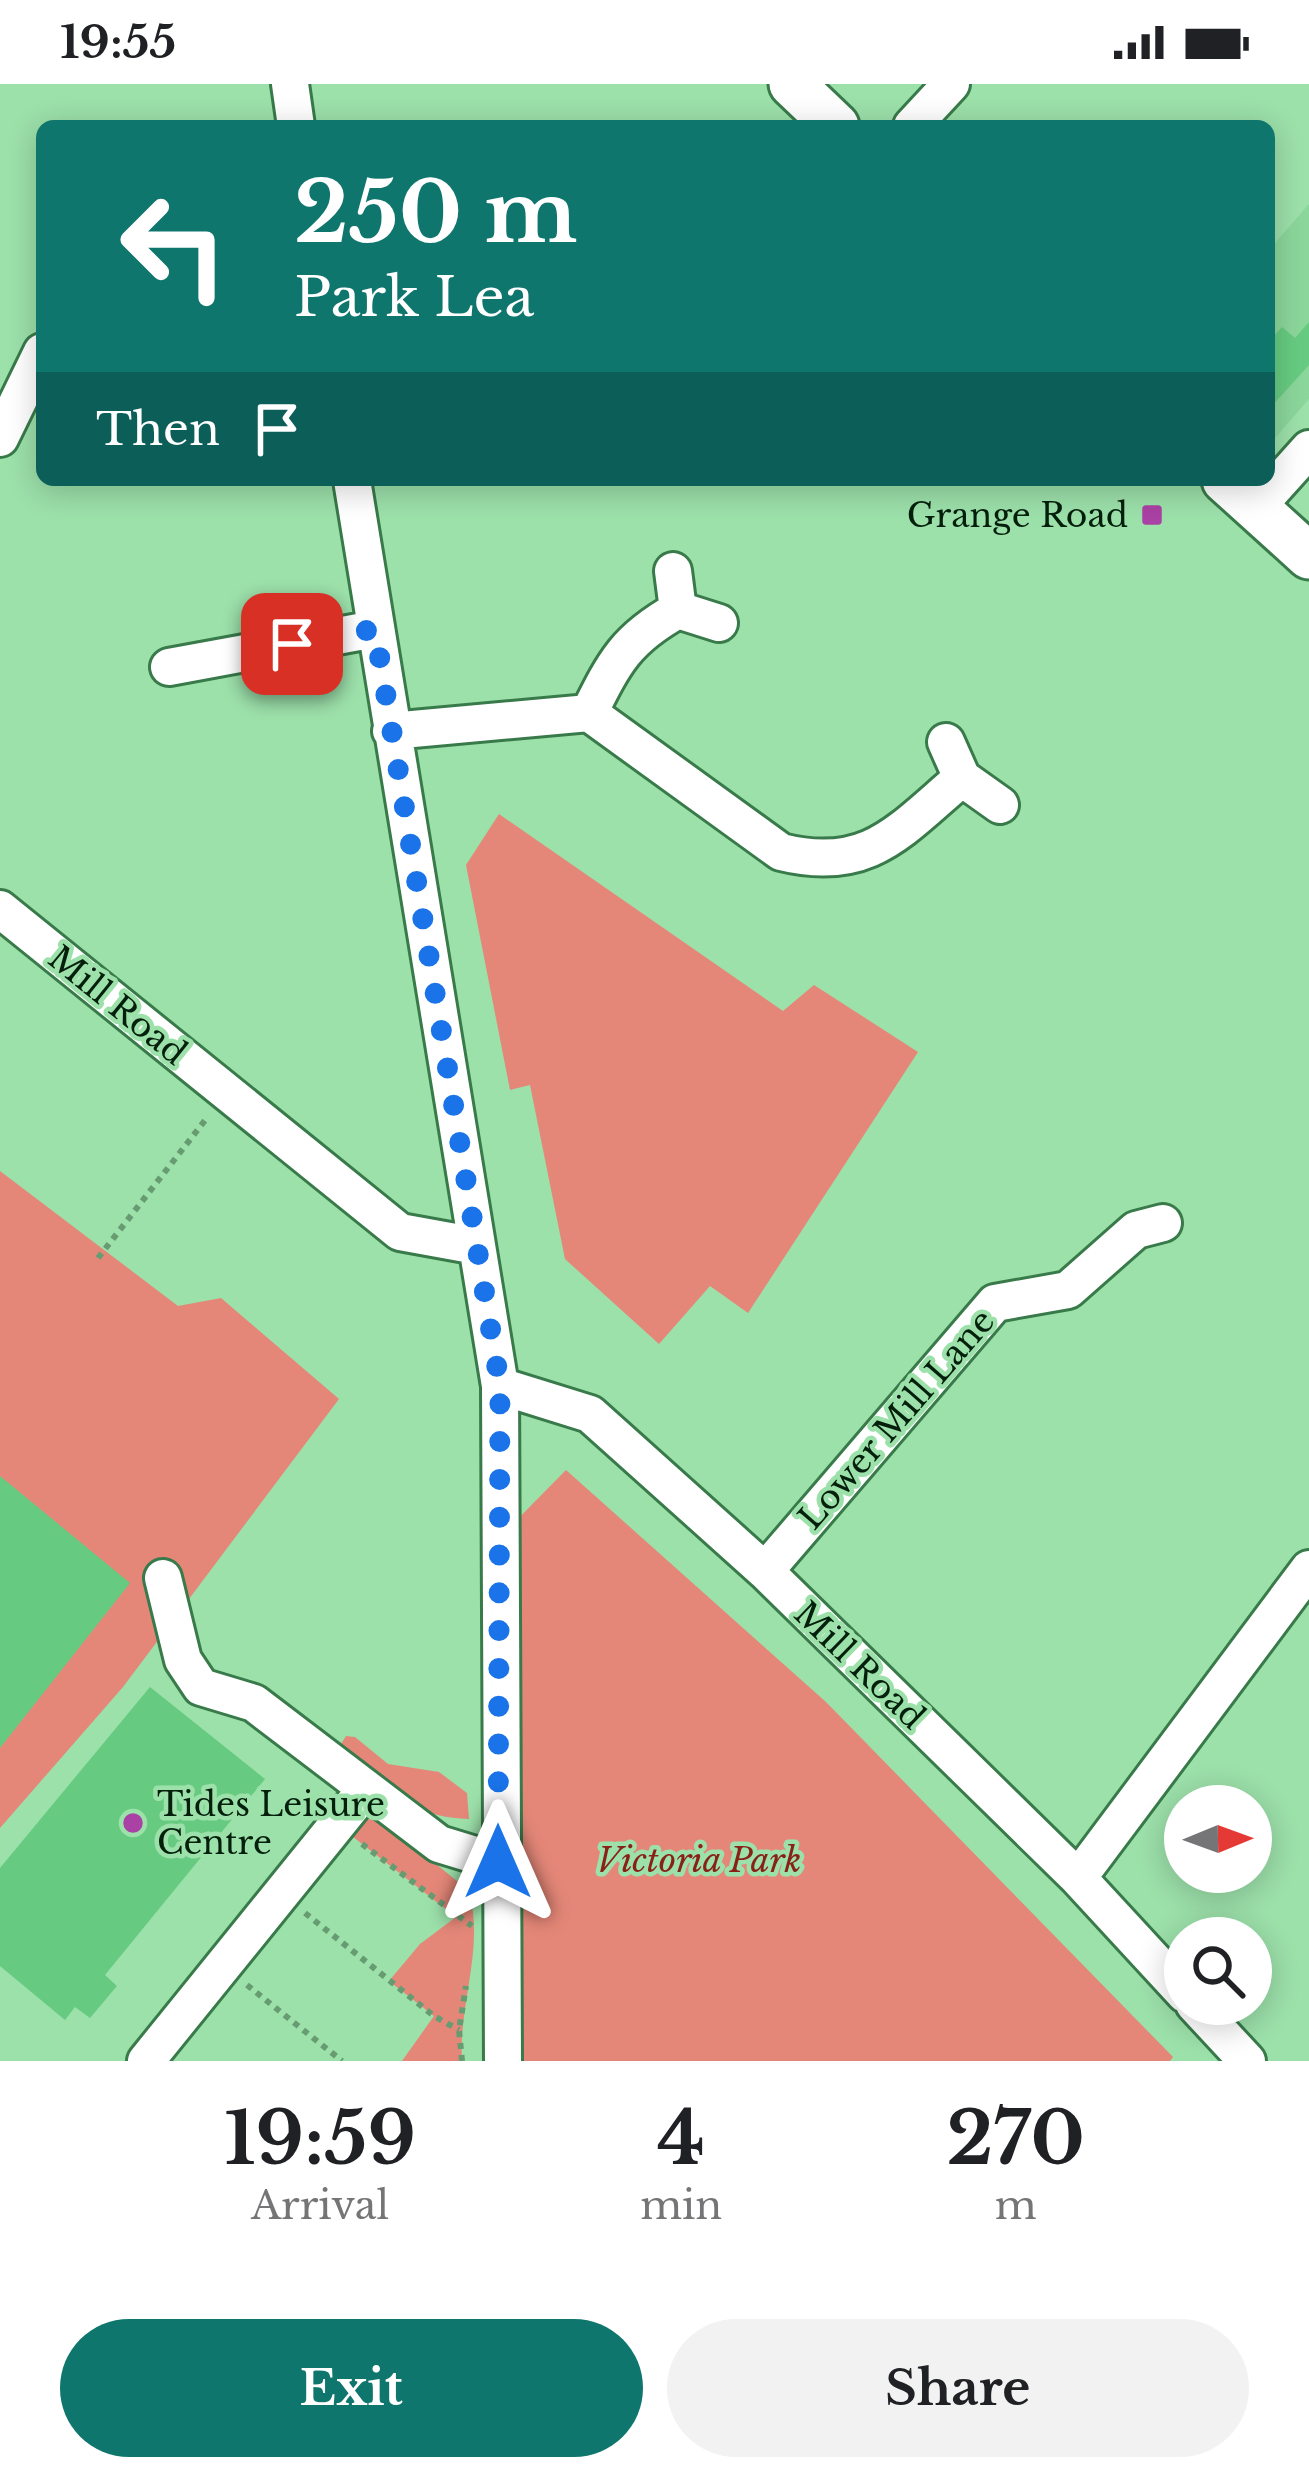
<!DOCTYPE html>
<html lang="en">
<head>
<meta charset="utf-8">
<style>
	:root { --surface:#fff; --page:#f2f2f2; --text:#202124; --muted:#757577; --accent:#0f766e }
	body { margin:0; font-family:"Libre Baskerville",serif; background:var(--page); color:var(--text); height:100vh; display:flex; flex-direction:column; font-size:45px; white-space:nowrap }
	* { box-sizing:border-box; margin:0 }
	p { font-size:39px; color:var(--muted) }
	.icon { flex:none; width:66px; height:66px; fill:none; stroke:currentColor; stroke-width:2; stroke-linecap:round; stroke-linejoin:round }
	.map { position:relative; height:1977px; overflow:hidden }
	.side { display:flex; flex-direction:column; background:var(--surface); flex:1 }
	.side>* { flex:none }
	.guide { position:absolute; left:36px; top:36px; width:1239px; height:366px; border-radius:18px; box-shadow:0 6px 30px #0003; background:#0f766e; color:#fff; overflow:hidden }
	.needle { width:78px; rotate:89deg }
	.fabs { position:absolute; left:1164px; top:1701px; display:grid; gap:24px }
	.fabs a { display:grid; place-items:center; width:108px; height:108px; border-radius:50%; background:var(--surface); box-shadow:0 6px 30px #0003; font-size:60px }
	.pin { position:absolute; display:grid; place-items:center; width:102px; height:102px; color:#fff; margin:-51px; border-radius:24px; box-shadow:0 6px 18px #0006 }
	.me { position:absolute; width:132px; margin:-66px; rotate:0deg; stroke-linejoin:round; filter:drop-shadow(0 0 9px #0008) }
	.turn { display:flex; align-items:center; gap:42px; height:252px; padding:0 60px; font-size:54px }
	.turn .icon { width:156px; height:156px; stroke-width:2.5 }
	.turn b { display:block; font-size:84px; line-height:102px }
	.then { display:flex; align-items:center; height:114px; padding:0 60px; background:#0003; gap:24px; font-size:45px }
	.eta { display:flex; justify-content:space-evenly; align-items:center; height:204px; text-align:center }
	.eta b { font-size:72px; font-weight:700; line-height:84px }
	.button { display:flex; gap:24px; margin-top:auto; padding:24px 60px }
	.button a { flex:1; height:138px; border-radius:72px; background:var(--accent); color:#fff; font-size:48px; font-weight:700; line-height:138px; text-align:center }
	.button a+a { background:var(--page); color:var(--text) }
	.status { display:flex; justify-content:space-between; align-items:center; height:84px; padding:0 60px; background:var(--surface); direction:ltr }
	.status svg { height:33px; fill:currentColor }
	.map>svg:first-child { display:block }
</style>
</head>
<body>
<div class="status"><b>19:55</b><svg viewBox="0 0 49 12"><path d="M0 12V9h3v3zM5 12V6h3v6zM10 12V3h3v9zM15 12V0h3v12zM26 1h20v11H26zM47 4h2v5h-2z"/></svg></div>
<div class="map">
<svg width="1309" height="1977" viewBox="0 0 1309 1977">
	<rect width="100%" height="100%" fill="#9ce0aa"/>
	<path fill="#8bd69b" d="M 1309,120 L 1309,315 L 1269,361 L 1269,166 Z"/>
	<path fill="#e48778" d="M 499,730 L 783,927 L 814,901 L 918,968 L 748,1229 L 710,1202 L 659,1260 L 565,1175 L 530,1001 L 510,1006 L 466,781 Z
		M 0,1087 L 178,1222 L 221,1214 L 339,1315 L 123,1603 L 0,1744 Z
		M 566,1386 L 826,1618 L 1173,1973 L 1170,1977 L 503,1977 L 500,1453 Z
		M 346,1652 L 355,1653 L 388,1680 L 439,1688 L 467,1709 L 469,1735 C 407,1733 384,1702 338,1665 Z
		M 365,1735 L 382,1736 L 468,1806 C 486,1860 458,1921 462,1977 L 402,1977 L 434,1932 L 389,1897 L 420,1860 L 456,1833 L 348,1749 Z"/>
	<path fill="#66cb80" d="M 1309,238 L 1309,281 L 1269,325 L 1269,249 L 1273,253 L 1282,243 L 1295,254 Z
		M 0,1392 L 130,1499 L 0,1664 Z
		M 150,1603 L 265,1695 L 105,1891 L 117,1902 L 90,1934 L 75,1923 L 65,1936 L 0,1882 L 0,1784 Z"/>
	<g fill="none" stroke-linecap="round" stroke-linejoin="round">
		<defs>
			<path id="minor" d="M 290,0 L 296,42
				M 912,42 L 951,0
				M 0,354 L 42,268
				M 352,396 L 500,1302 L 503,1977
				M 1256,424 L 1309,365
				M 673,487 L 678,526 L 719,539
				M 169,583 L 375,545
				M 589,629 C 615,577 626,555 678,526
				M 391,647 L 589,629 L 781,768 C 869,790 900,746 962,694
				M 946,658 L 962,694 L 1000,721
				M 0,825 L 400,1148 L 477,1162
				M 500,1302 L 590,1330 L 765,1487 L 1078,1794 L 1185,1910
				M 765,1487 L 995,1219 L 1068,1206 L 1136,1146 L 1163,1139
				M 163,1494 L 183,1576 L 201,1603 L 254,1619 L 439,1760 L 498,1778
				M 1078,1794 L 1309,1485
				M 1194,1920 L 1247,1977
				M 146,1977 L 365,1706"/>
			<path id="major" d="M 792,0 L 836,42
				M 1225,396 L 1309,472"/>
		</defs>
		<use href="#minor" stroke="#387a49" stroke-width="42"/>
		<use href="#major" stroke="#387a49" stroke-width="51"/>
		<path stroke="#679c72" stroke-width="6" stroke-dasharray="6 6" stroke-linecap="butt" d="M 98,1174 L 206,1035
			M 362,1760 L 472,1842
			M 305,1829 L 434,1932 L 459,1946
			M 247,1901 L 342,1977
			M 462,1977 L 459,1946 L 466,1902"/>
		<use href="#minor" stroke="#fff" stroke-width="36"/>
		<use href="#major" stroke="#fff" stroke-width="45"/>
	</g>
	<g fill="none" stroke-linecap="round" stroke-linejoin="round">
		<path stroke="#1a73e8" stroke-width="21" stroke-dasharray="0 37.8" d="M 292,560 L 375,545 L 500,1302 L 498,1778"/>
	</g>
	<g fill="#aa41a4" stroke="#9ce0aa" stroke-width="4.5">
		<rect x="1140" y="419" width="24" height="24" rx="6"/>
		<circle cx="133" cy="1739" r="12"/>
	</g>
	<g text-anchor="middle" stroke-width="9" stroke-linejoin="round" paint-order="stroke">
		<g font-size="33" fill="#041f0b" stroke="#9ce0aa" text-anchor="end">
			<text x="1128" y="443">Grange Road</text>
			<text x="157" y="1732" text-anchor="start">Tides Leisure<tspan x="157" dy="38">Centre</tspan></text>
		</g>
		<g font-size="33" fill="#041f0b" stroke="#9ce0aa">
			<text transform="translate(118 921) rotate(39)" y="12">Mill Road</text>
			<text transform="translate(896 1335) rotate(-49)" y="12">Lower Mill Lane</text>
			<text transform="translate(860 1581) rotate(44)" y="12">Mill Road</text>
		</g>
		<g font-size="33" font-style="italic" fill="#882217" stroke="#9ce0aa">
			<text x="699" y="1788">Victoria Park</text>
		</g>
	</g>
</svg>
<div class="fabs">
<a><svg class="needle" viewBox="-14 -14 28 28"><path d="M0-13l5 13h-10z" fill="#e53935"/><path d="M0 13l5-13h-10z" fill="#757577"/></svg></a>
<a><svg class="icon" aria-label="search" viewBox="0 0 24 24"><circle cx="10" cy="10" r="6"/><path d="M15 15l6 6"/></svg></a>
</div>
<div class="pin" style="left:292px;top:560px;background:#d93025"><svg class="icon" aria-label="arrive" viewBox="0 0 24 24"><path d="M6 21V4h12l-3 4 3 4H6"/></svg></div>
<svg class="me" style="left:498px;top:1778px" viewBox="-20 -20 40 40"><path d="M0-17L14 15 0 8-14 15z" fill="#1a73e8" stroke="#fff" stroke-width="4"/></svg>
<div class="guide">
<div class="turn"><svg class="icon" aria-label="left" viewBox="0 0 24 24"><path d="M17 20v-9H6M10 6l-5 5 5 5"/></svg><div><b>250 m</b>Park Lea</div></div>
<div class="then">Then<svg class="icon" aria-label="arrive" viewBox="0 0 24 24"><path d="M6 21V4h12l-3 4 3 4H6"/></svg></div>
</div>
</div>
<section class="side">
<div class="eta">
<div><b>19:59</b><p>Arrival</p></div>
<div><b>4</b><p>min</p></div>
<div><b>270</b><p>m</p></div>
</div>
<div class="button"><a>Exit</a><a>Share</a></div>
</section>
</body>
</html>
